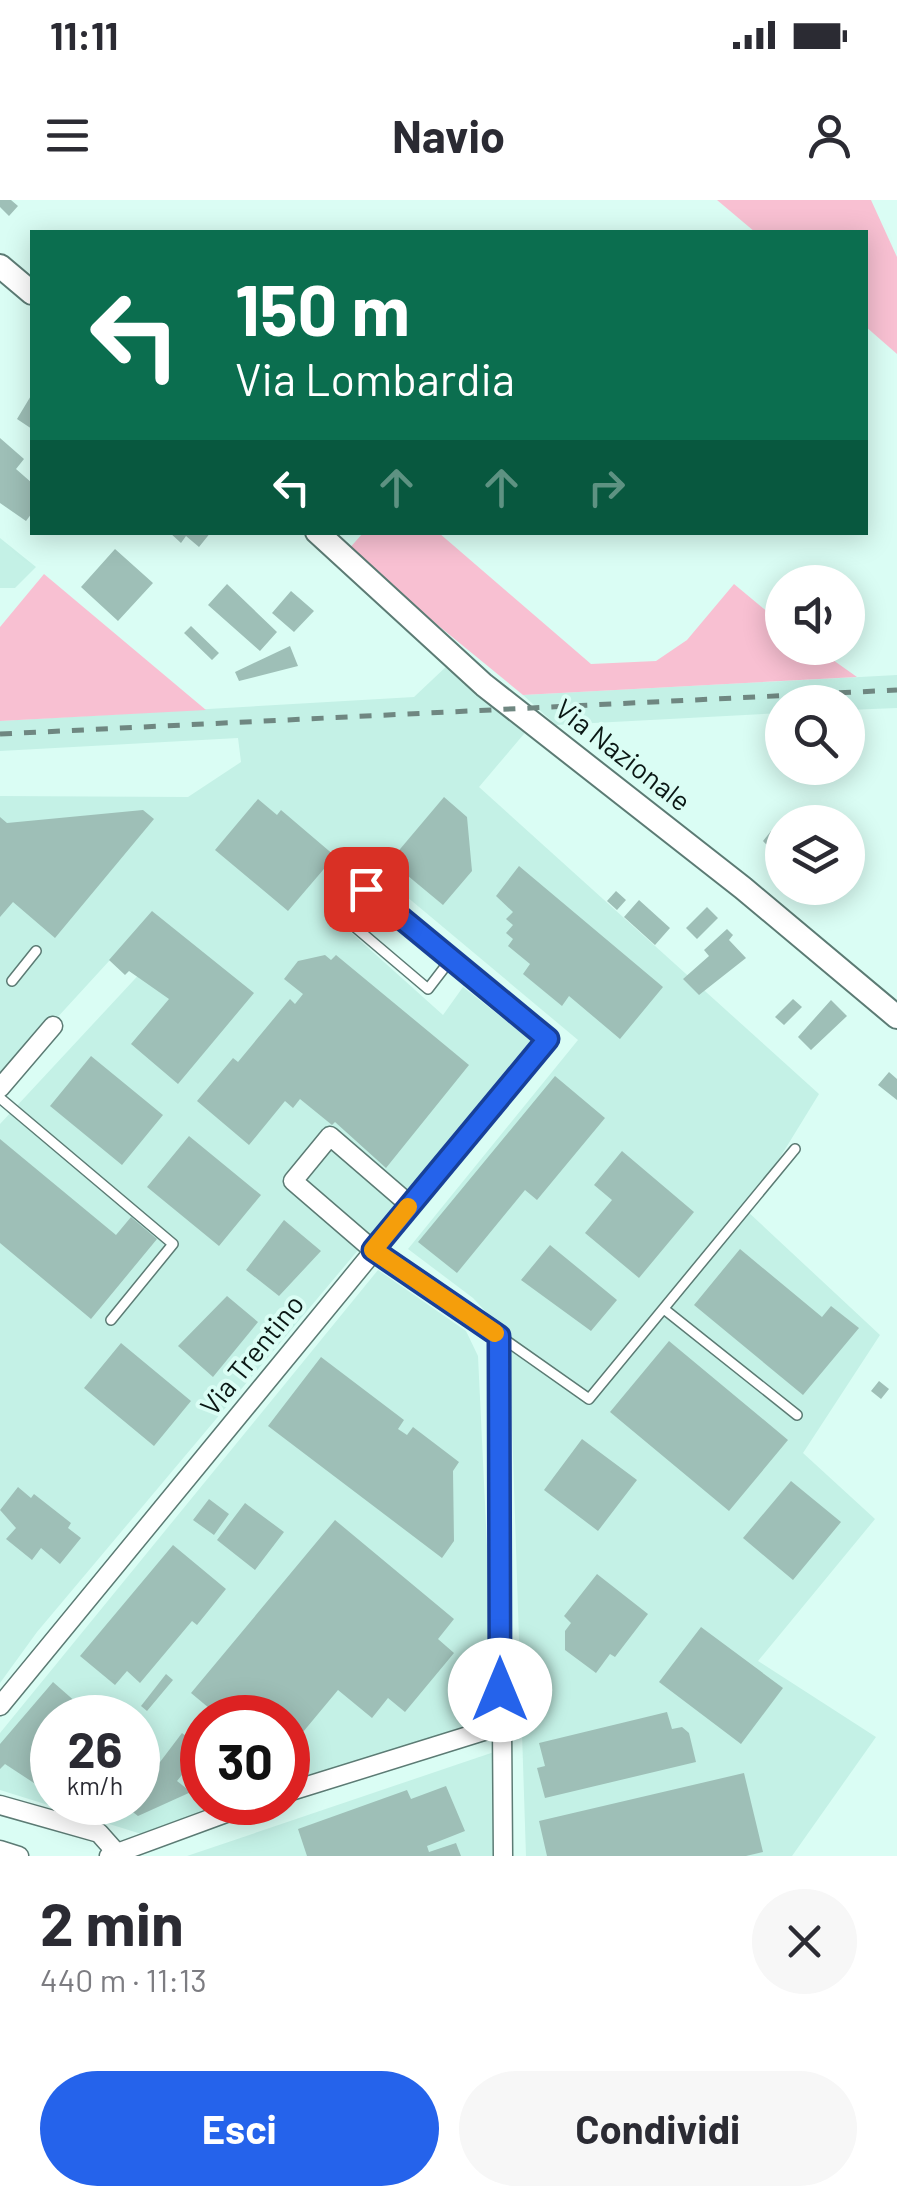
<!DOCTYPE html>
<html lang="it">
<head>
<meta charset="utf-8">
<style>
	:root { --surface:#fff; --page:#f7f7f7; --text:#2b2b33; --muted:#7c7c81; --accent:#2563eb }
	body { margin:0; font-family:Barlow,sans-serif; background:var(--page); color:var(--text); height:100vh; display:flex; flex-direction:column; font-size:38px; white-space:nowrap }
	* { box-sizing:border-box; margin:0 }
	p { font-size:32px; color:var(--muted) }
	.icon { flex:none; width:55px; height:55px; fill:none; stroke:currentColor; stroke-width:2; stroke-linecap:round; stroke-linejoin:round }
	.map { position:relative; height:1656px; overflow:hidden }
	.side { display:flex; flex-direction:column; background:var(--surface); flex:1 }
	.side>* { flex:none }
	.hud { position:absolute; left:30px; top:30px; width:838px; height:305px; border-radius:0px; box-shadow:0 5px 25px #0003; background:#0b6e4f; color:#fff; overflow:hidden }
	.fabs { position:absolute; left:765px; top:365px; display:grid; gap:20px }
	.fabs a { display:grid; place-items:center; width:100px; height:100px; border-radius:50%; background:var(--surface); box-shadow:0 5px 25px #0003; font-size:50px }
	.speed { position:absolute; left:30px; top:1495px; display:flex; gap:20px; font-size:50px; font-weight:700; text-align:center }
	.speed>* { display:grid; place-content:center; width:130px; height:130px; border-radius:50%; background:var(--surface); box-shadow:0 5px 25px #0003; line-height:1 }
	.speed small { font-size:25px; font-weight:400 }
	.speed .limit { border:15px solid #d22; background:#fff; color:#111 }
	.pin { position:absolute; display:grid; place-items:center; width:85px; height:85px; color:#fff; margin:-42px; border-radius:20px; box-shadow:0 5px 15px #0006 }
	.me { position:absolute; width:110px; margin:-55px; rotate:0deg; stroke-linejoin:round; filter:drop-shadow(0 0 8px #0008) }
	.turn { display:flex; align-items:center; gap:35px; height:210px; padding:0 40px; font-size:45px }
	.turn .icon { width:130px; height:130px; stroke-width:2.5 }
	.turn b { display:block; font-size:70px; line-height:85px }
	.lanes { display:flex; align-items:center; height:95px; padding:0 40px; background:#0003; justify-content:center; gap:50px; direction:ltr }
	.lanes .off { opacity:.35 }
	.round { display:grid; place-items:center; flex:none; width:105px; height:105px; border-radius:52px; background:var(--page) }
	.overview { display:flex; align-items:center; justify-content:space-between; height:170px; padding:0 40px }
	h1 { font-size:60px; font-weight:700; line-height:75px }
	.cta { display:flex; gap:20px; margin-top:auto; padding:20px 40px }
	.cta a { flex:1; height:115px; border-radius:60px; background:var(--accent); color:#fff; font-size:40px; font-weight:700; line-height:115px; text-align:center }
	.cta a+a { background:var(--page); color:var(--text) }
	.status { display:flex; justify-content:space-between; align-items:center; height:70px; padding:0 50px; background:var(--surface); direction:ltr }
	.status svg { height:28px; fill:currentColor }
	header { display:flex; justify-content:space-between; align-items:center; height:130px; padding:0 40px; background:var(--surface); font-size:45px; font-weight:700 }
	.map>svg:first-child { display:block }
</style>
</head>
<body>
<div class="status"><b>11:11</b><svg viewBox="0 0 49 12"><path d="M0 12V9h3v3zM5 12V6h3v6zM10 12V3h3v9zM15 12V0h3v12zM26 1h20v11H26zM47 4h2v5h-2z"/></svg></div>
<header><svg class="icon" aria-label="menu" viewBox="0 0 24 24"><path d="M4 6h16M4 12h16M4 18h16"/></svg>Navio<svg class="icon" aria-label="person" viewBox="0 0 24 24"><circle cx="12" cy="8" r="4"/><path d="M4 21q1-7 8-7t8 7"/></svg></header>
<div class="map">
<svg width="897" height="1656" viewBox="0 0 897 1656">
	<rect width="100%" height="100%" fill="#dafdf4"/>
	<path fill="#c4f1e6" fill-rule="evenodd" d="M 0,338 L 36,367 L 15,388 L 0,388 Z
		M 450,463 L 529,528 L 479,587 L 819,894 L 747,1011 L 880,1135 L 803,1253 L 875,1319 L 758,1461 L 876,1537 L 792,1656 L 526,1656 L 510,1163 L 500,1127 L 473,1098 L 408,1049 L 578,840 L 376,671 L 336,719 L 443,815 L 463,787 L 533,842 L 37,1432 L 0,1483 L 0,924 L 146,767 L 121,748 L 0,880 L 0,596 L 188,597 L 241,562 L 238,538 L 0,551 L 0,521 L 414,497 Z
		M 897,475 L 897,508 L 848,510 L 848,502 L 782,502 L 782,513 L 556,525 L 523,495 Z
		M 378,1070 L 466,1131 L 478,1156 L 495,1515 L 288,1588 L 288,1518 L 202,1518 L 202,1602 L 247,1603 L 151,1637 L 0,1590 L 0,1533 ZM 52,1518 L 138,1518 L 138,1602 L 52,1602 Z
		M 497,1551 L 495,1656 L 187,1656 Z"/>
	<path fill="#f8c0d2" d="M 717,0 L 871,0 L 897,57 L 897,154 L 865,126 L 865,32 L 755,32 Z
		M 363,333 L 439,333 L 591,464 L 656,461 L 687,440 L 734,384 L 782,424 L 782,448 L 816,448 L 857,477 L 523,495 L 347,351 Z
		M 44,374 L 206,510 L 0,521 L 0,427 Z"/>
	<path fill="#9ebfb7" d="M 0,0 L 11,0 L 18,6 L 9,16 L 0,7 Z
		M 32,194 L 32,229 L 17,219 Z
		M 0,238 L 24,259 L 16,269 L 32,283 L 32,313 L 26,321 L 0,303 Z
		M 169,332 L 211,332 L 199,347 L 186,336 L 181,343 Z
		M 115,349 L 153,383 L 118,421 L 81,387 Z
		M 227,384 L 277,432 L 260,451 L 208,405 Z
		M 291,391 L 314,411 L 294,432 L 272,413 Z
		M 191,426 L 219,453 L 212,460 L 184,433 Z
		M 290,446 L 298,466 L 239,481 L 235,472 Z
		M 444,597 L 467,617 L 472,671 L 443,705 L 390,661 Z
		M 258,599 L 277,615 L 281,610 L 335,656 L 288,711 L 215,650 Z
		M 143,610 L 154,619 L 55,738 L 13,702 L 0,717 L 0,617 L 7,623 Z
		M 771,631 L 782,641 L 782,661 L 763,641 Z
		M 519,666 L 663,787 L 620,839 L 569,796 L 562,806 L 523,774 L 530,764 L 508,746 L 513,739 L 506,733 L 513,725 L 506,719 L 513,712 L 496,696 Z
		M 784,688 L 815,688 L 801,703 Z
		M 616,691 L 626,700 L 617,710 L 607,701 Z
		M 639,700 L 670,728 L 655,745 L 624,717 Z
		M 707,707 L 718,718 L 697,739 L 686,728 Z
		M 152,711 L 254,793 L 178,884 L 131,844 L 169,799 L 129,771 L 125,775 L 109,760 Z
		M 727,729 L 733,735 L 729,740 L 746,758 L 699,795 L 683,779 L 709,756 L 704,750 Z
		M 325,755 L 331,760 L 336,755 L 469,865 L 386,968 L 335,922 L 332,925 L 300,899 L 293,908 L 285,901 L 249,945 L 197,901 L 233,858 L 238,862 L 290,799 L 295,804 L 303,794 L 284,779 L 298,761 Z
		M 793,799 L 802,807 L 784,825 L 775,817 Z
		M 831,800 L 847,816 L 811,850 L 798,837 Z
		M 91,856 L 163,915 L 122,965 L 50,906 Z
		M 889,872 L 897,879 L 897,900 L 878,885 Z
		M 555,876 L 605,918 L 537,1000 L 525,990 L 457,1073 L 418,1042 Z
		M 189,936 L 261,995 L 219,1046 L 147,987 Z
		M 0,939 L 116,1035 L 131,1017 L 157,1039 L 91,1119 L 0,1043 Z
		M 622,951 L 694,1012 L 639,1078 L 585,1033 L 612,1000 L 594,985 Z
		M 284,1020 L 321,1051 L 279,1096 L 246,1070 Z
		M 550,1045 L 617,1100 L 591,1131 L 521,1080 Z
		M 740,1049 L 822,1117 L 831,1106 L 859,1128 L 803,1195 L 694,1105 Z
		M 227,1096 L 258,1122 L 213,1177 L 178,1146 Z
		M 669,1141 L 788,1240 L 729,1311 L 610,1212 Z
		M 121,1143 L 191,1201 L 154,1246 L 84,1188 Z
		M 321,1157 L 404,1220 L 398,1229 L 407,1235 L 413,1227 L 459,1262 L 453,1271 L 454,1341 L 442,1358 L 268,1226 Z
		M 879,1181 L 889,1189 L 881,1199 L 871,1191 Z
		M 582,1239 L 637,1280 L 598,1331 L 544,1290 Z
		M 791,1281 L 841,1322 L 793,1380 L 743,1338 Z
		M 18,1287 L 31,1298 L 34,1294 L 71,1323 L 68,1328 L 81,1338 L 60,1364 L 41,1348 L 32,1360 L 6,1339 L 16,1328 L 0,1310 Z
		M 209,1299 L 229,1314 L 214,1335 L 193,1320 Z
		M 245,1303 L 284,1332 L 255,1370 L 217,1340 Z
		M 335,1320 L 454,1419 L 438,1439 L 454,1453 L 405,1512 L 388,1498 L 372,1518 L 338,1490 L 288,1550 L 288,1518 L 221,1518 L 191,1493 Z
		M 173,1345 L 226,1389 L 197,1425 L 192,1421 L 140,1483 L 127,1471 L 115,1485 L 80,1456 Z
		M 597,1374 L 648,1414 L 615,1457 L 610,1454 L 596,1473 L 565,1450 L 565,1431 L 571,1423 L 564,1416 Z
		M 701,1427 L 783,1488 L 741,1544 L 659,1482 Z
		M 166,1474 L 173,1480 L 147,1511 L 141,1506 Z
		M 53,1482 L 94,1518 L 52,1518 L 52,1578 L 47,1573 L 37,1585 L 5,1564 L 0,1569 L 0,1544 Z
		M 667,1512 L 672,1529 L 682,1527 L 689,1533 L 696,1562 L 545,1598 L 537,1568 L 545,1566 L 539,1543 Z
		M 182,1533 L 202,1549 L 202,1573 L 191,1564 L 177,1581 L 191,1592 L 138,1616 L 121,1603 L 114,1611 L 103,1602 L 138,1602 L 138,1551 L 157,1566 Z
		M 744,1573 L 763,1652 L 746,1656 L 547,1656 L 539,1621 Z
		M 446,1586 L 465,1631 L 427,1646 L 429,1652 L 456,1643 L 461,1656 L 307,1656 L 298,1629 L 407,1590 L 411,1599 Z"/>
	<g fill="none" stroke-linecap="round" stroke-linejoin="round">
		<defs>
			<path id="service" d="M 451,759 L 428,789 L 342,716 L 366,689 L 548,839
				M 12,781 L 36,751
				M 0,898 L 173,1044 L 111,1120
				M 664,1109 L 797,1215
				M 501,1137 L 589,1199 L 795,949"/>
			<path id="minor" d="M 0,888 L 53,826
				M 410,1005 L 330,936 L 293,981 L 373,1050 L 499,1136 L 503,1656
				M 0,1506 L 548,839
				M 288,1592 L 500,1526
				M 0,1605 L 99,1633 L 115,1651
				M 0,1650 L 19,1656
				M 109,1656 L 256,1602"/>
			<path id="tertiary" d="M 0,66 L 32,93
				M 317,332 L 484,485 L 743,688 L 897,817"/>
		</defs>
		<use href="#service" stroke="#5c7b74" stroke-width="12"/>
		<use href="#minor" stroke="#5c7b74" stroke-width="21"/>
		<use href="#tertiary" stroke="#5c7b74" stroke-width="26"/>
		<use href="#service" stroke="#fff" stroke-width="9"/>
		<use href="#minor" stroke="#fff" stroke-width="18"/>
		<use href="#tertiary" stroke="#fff" stroke-width="22"/>
		<path stroke="#6f8781" stroke-width="5" stroke-dasharray="12 12" stroke-linecap="butt" d="M 0,534 L 897,490"/>
	</g>
	<g fill="none" stroke-linecap="round" stroke-linejoin="round">
		<defs>
			<path id="route" d="M 366,689 L 548,839 L 373,1050 L 499,1136 L 500,1490"/>
		</defs>
		<use href="#route" stroke="#184099" stroke-width="25"/>
		<use href="#route" stroke="#2563eb" stroke-width="18"/>
		<path stroke="#f59e0b" stroke-width="18" d="M 408,1007 L 373,1050 L 495,1133"/>
	</g>
	<g text-anchor="middle" stroke-width="8" stroke-linejoin="round" paint-order="stroke">
		<g font-size="28" fill="#0a1714" stroke="#dafdf4">
			<text transform="translate(623 555) rotate(38)" y="10">Via Nazionale</text>
			<text transform="translate(252 1155) rotate(-51)" y="10">Via Trentino</text>
		</g>
	</g>
</svg>
<div class="fabs">
<a><svg class="icon" aria-label="sound" viewBox="0 0 24 24"><path d="M4 9h4l5-4v14l-5-4H4zM17 9q2 3 0 6"/></svg></a>
<a><svg class="icon" aria-label="search" viewBox="0 0 24 24"><circle cx="10" cy="10" r="6"/><path d="M15 15l6 6"/></svg></a>
<a><svg class="icon" aria-label="layers" viewBox="0 0 24 24"><path d="M12 4l9 5-9 5-9-5zM3 14l9 5 9-5"/></svg></a>
</div>
<div class="speed"><div>26<small>km/h</small></div><div class="limit">30</div></div>
<div class="pin" style="left:366px;top:689px;background:#d93025"><svg class="icon" aria-label="arrive" viewBox="0 0 24 24"><path d="M6 21V4h12l-3 4 3 4H6"/></svg></div>
<svg class="me" style="left:500px;top:1490px" viewBox="-20 -20 40 40"><circle r="19" fill="#fff"/><path d="M0-13L10 11 0 6-10 11z" fill="#2563eb"/></svg>
<div class="hud">
<div class="turn"><svg class="icon" aria-label="left" viewBox="0 0 24 24"><path d="M17 20v-9H6M10 6l-5 5 5 5"/></svg><div><b>150 m</b>Via Lombardia</div></div>
<div class="lanes"><svg class="icon" aria-label="left" viewBox="0 0 24 24"><path d="M17 20v-9H6M10 6l-5 5 5 5"/></svg><svg class="icon off" aria-label="ahead" viewBox="0 0 24 24"><path d="M12 20V5M6 11l6-6 6 6"/></svg><svg class="icon off" aria-label="ahead" viewBox="0 0 24 24"><path d="M12 20V5M6 11l6-6 6 6"/></svg><svg class="icon off" aria-label="right" viewBox="0 0 24 24"><path d="M7 20v-9h11M14 6l5 5-5 5"/></svg></div>
</div>
</div>
<section class="side">
<div class="overview"><div><h1>2 min</h1><p>440 m · 11:13</p></div><a class="round"><svg class="icon" aria-label="close" viewBox="0 0 24 24"><path d="M6 6l12 12M18 6L6 18"/></svg></a></div>
<div class="cta"><a>Esci</a><a>Condividi</a></div>
</section>
</body>
</html>
